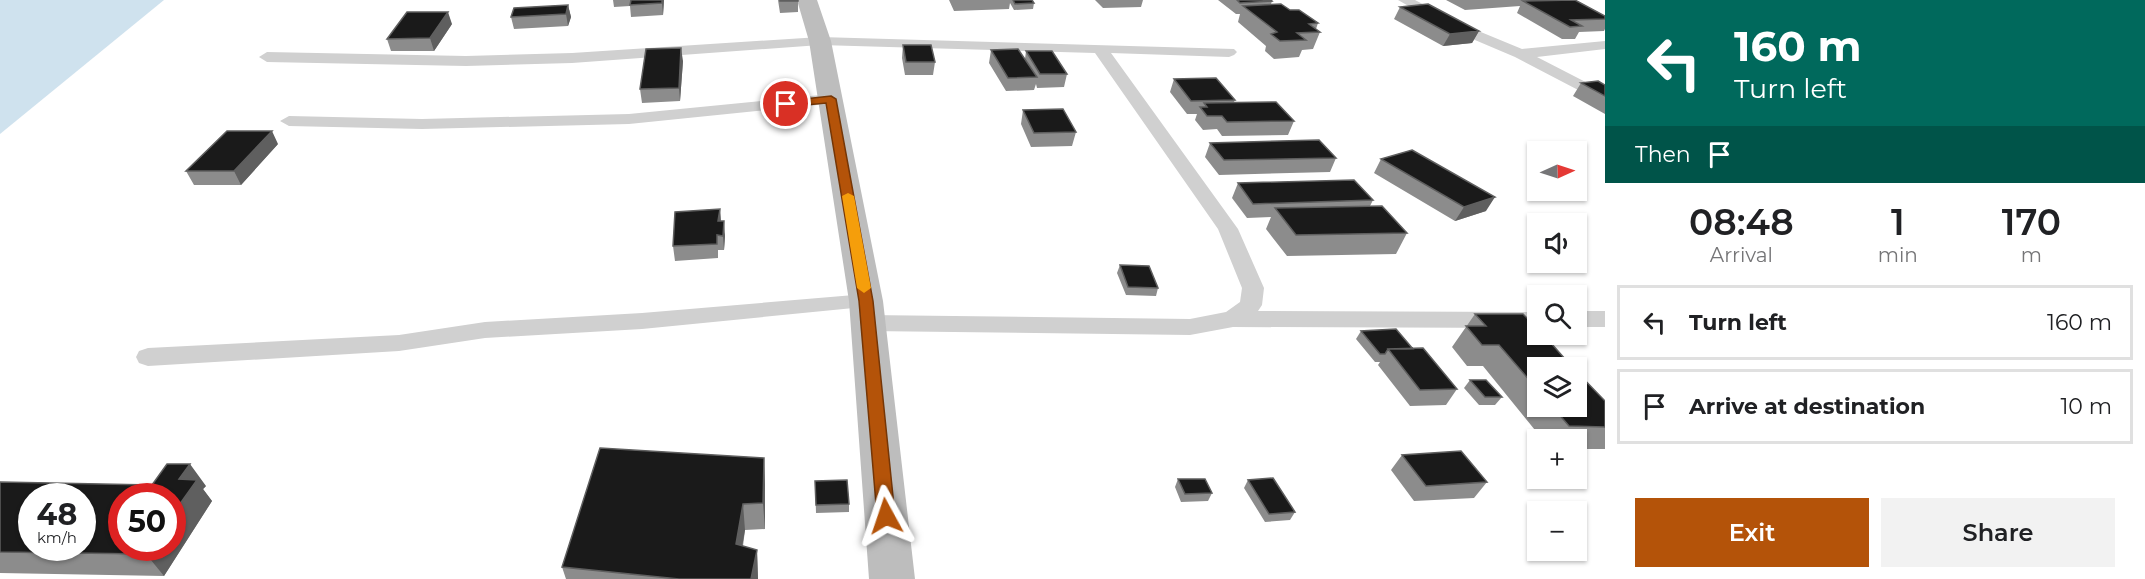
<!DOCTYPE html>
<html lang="en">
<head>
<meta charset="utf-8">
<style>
	:root { --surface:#fff; --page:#f2f2f2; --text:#202124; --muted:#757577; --line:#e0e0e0; --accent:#b45309 }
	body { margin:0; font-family:Montserrat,sans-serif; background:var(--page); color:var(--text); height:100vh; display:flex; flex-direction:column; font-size:22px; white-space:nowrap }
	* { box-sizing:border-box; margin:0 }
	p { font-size:20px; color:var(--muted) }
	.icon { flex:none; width:33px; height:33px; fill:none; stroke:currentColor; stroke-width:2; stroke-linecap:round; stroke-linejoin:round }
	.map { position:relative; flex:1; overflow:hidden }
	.side { display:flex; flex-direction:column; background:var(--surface); width:540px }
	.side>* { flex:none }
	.hud { background:#00695c; color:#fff; overflow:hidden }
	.needle { width:39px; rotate:87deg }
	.controls { position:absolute; left:1527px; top:141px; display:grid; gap:12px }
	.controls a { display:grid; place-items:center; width:60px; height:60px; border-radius:0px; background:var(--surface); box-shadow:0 2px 4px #0004; font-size:30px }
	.speed { position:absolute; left:18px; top:483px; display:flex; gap:12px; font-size:30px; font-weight:700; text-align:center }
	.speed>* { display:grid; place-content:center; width:78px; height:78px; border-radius:50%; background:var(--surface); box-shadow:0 2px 4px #0004; line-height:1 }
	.speed small { font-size:15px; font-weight:400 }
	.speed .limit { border:9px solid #d22; background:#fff; color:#111 }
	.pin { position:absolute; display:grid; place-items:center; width:51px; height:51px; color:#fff; margin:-26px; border:3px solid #fff; border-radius:50%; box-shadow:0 2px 6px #0007 }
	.me { position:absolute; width:66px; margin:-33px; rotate:355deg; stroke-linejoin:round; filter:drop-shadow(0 0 4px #0008) }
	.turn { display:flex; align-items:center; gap:21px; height:126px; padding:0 30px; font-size:27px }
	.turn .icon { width:78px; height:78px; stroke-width:2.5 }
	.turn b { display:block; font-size:42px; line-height:51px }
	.then { display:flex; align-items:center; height:57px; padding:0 30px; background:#0003; gap:12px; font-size:22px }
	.eta { display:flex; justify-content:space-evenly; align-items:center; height:102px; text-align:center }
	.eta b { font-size:36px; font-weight:600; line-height:42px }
	.action { display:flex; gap:12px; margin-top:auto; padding:12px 30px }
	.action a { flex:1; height:69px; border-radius:0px; background:var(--accent); color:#fff; font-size:24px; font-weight:600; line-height:69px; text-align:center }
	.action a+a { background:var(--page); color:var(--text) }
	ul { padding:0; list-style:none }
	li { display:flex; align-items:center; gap:18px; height:75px; margin:0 12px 9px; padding:0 18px; border:3px solid var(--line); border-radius:0px }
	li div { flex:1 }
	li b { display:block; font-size:22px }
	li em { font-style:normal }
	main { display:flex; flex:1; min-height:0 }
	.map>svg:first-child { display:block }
</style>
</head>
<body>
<main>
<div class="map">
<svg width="1605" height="579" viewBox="0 0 1605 579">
	<rect width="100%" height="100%" fill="#fff"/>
	<path fill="#cfe2ee" d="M 0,0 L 164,0 L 0,134 Z"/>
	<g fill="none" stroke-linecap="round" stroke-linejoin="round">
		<path fill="#d0d0d0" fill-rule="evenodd" d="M 1398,0 L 1415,0 L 1459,23 L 1522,49 L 1605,41 L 1605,49 L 1537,57 L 1605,92 L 1605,104 L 1515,57 L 1449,29 Z
			M 820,37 L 1234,49 L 1237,52 L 1234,55 L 1229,57 L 1111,53 L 1238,229 L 1264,288 L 1262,305 L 1258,311 L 1538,312 L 1538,328 L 1233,327 L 1190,335 L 868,331 L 860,329 L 856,323 L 860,317 L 868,315 L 1190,319 L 1226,312 L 1240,302 L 1242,288 L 1218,229 L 1095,53 L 820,45 L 572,63 L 466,66 L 267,62 L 259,57 L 267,52 L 466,56 L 572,53 Z
			M 831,94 L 839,99 L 837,103 L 629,124 L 422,129 L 289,126 L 280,121 L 289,116 L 422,119 L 629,114 Z
			M 866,294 L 874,296 L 877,301 L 874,306 L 642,329 L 485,338 L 399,351 L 148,366 L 139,363 L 136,357 L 139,351 L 148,348 L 399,335 L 485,322 L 642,313 Z
			M 1576,311 L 1605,311 L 1605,327 L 1576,327 Z"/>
		<path fill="#bdbdbd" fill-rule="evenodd" d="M 797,0 L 817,0 L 831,41 L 883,301 L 915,579 L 869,579 L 849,301 L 809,41 Z"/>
	</g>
	<path fill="#8c8c8c" d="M 613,0 L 664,0 L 663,15 L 631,17 L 630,6 L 614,7 Z
		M 778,0 L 798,0 L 798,12 L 780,13 Z
		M 949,0 L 1032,0 L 1034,3 L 1033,9 L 1014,10 L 1010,3 L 1009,9 L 954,11 Z
		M 1095,0 L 1143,0 L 1141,7 L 1103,8 Z
		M 1218,0 L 1271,0 L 1272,1 L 1271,4 L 1290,10 L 1318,23 L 1316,29 L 1320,32 L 1313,49 L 1302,50 L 1299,57 L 1274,59 L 1265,51 L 1266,46 L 1238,22 L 1240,14 L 1236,14 Z
		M 1446,0 L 1575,0 L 1605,16 L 1605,29 L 1604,31 L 1579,32 L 1575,39 L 1562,39 L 1517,13 L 1520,6 L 1465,10 Z
		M 568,5 L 571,17 L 568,26 L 514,29 L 511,17 Z
		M 1400,7 L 1479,31 L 1472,43 L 1443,46 L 1394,19 Z
		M 452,24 L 434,51 L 391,51 L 387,39 Z
		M 903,45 L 935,62 L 933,75 L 905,75 L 902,58 Z
		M 991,50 L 1025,59 L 1026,51 L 1067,74 L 1064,87 L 1037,88 L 1036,84 L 1034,90 L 1006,91 L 989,63 Z
		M 683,61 L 680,101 L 642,103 L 640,89 Z
		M 1174,79 L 1235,100 L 1234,102 L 1294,121 L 1288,135 L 1222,136 L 1217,129 L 1203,130 L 1195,120 L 1197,114 L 1187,114 L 1170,92 Z
		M 1581,83 L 1605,85 L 1605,114 L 1573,96 Z
		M 1023,110 L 1076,132 L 1072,146 L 1031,147 L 1021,124 Z
		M 1210,143 L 1336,158 L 1330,172 L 1219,175 L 1205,157 Z
		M 278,144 L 241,185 L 194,185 L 186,171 Z
		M 1381,159 L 1486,211 L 1455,221 L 1374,173 Z
		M 1238,183 L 1373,200 L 1370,206 L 1407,233 L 1396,254 L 1287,256 L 1266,229 L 1271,217 L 1247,218 L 1232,198 Z
		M 720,209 L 721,221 L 725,236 L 724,250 L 718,250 L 718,258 L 675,261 L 673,246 Z
		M 1120,265 L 1158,288 L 1156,296 L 1126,295 L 1117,273 Z
		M 1475,314 L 1538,368 L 1538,406 L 1576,406 L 1605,401 L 1605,449 L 1576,449 L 1576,440 L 1543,440 L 1483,366 L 1467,366 L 1452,347 Z
		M 1361,331 L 1413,349 L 1457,389 L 1446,405 L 1410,406 L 1378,365 L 1380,362 L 1375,362 L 1356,339 Z
		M 1470,380 L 1502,397 L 1495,405 L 1479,405 L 1464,388 Z
		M 1402,455 L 1487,482 L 1474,498 L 1414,501 L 1391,470 Z
		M 764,458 L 765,485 L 765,529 L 745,530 L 743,546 L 757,550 L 758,579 L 566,579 L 562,567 Z
		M 1178,479 L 1212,493 L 1208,501 L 1181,502 L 1175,487 Z
		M 1248,480 L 1295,512 L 1290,520 L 1265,522 L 1244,488 Z
		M 815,481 L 849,504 L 849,512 L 816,513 Z
		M 0,482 L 206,486 L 203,489 L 212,501 L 164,576 L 0,573 Z"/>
	<path fill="#5f5f5f" d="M 662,0 L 664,0 L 663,15 L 662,3 Z
		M 568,5 L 571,17 L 568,26 L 566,14 Z
		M 448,12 L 452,24 L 434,51 L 430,38 Z
		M 1479,31 L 1472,43 L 1443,46 L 1450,34 Z
		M 681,48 L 683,61 L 680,101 L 679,88 Z
		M 272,131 L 278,144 L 241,185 L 234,171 Z
		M 1495,197 L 1486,211 L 1455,221 L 1464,207 Z
		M 720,209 L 721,224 L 718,221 Z
		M 724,221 L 725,236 L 724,250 L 723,236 Z
		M 764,458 L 765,485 L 765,529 L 763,503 Z
		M 190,464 L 206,486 L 203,489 L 212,501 L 164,576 L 146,554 L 150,548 L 172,548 L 172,515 L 179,479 Z
		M 743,504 L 745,530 L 738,570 L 736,544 Z
		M 757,550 L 758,579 L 751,579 Z"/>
	<path fill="#1a1a1a" stroke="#5f5f5f" stroke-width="1.5" fill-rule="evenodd" d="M 631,0 L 662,0 L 662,3 L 630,5 Z
		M 780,0 L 798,0 L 798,1 L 780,1 Z
		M 1013,0 L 1032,0 L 1034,3 L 1015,4 Z
		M 1237,0 L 1271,0 L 1272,1 L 1240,3 Z
		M 1575,0 L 1605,16 L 1605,19 L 1571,20 L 1582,26 L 1570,27 L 1523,1 Z
		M 1281,4 L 1290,10 L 1299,10 L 1318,23 L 1309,24 L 1320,32 L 1297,33 L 1306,40 L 1280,41 L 1271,34 L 1277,32 L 1243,6 Z
		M 1428,4 L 1479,31 L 1450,34 L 1400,7 Z
		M 568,5 L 566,14 L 511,17 L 514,8 Z
		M 407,12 L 448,12 L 430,38 L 387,39 Z
		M 903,45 L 931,45 L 935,62 L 906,62 Z
		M 681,48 L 679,88 L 640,89 L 646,49 Z
		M 1018,49 L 1037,77 L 1008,78 L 991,50 Z
		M 1026,51 L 1052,51 L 1067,74 L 1040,74 Z
		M 1216,78 L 1235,100 L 1191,101 L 1174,79 Z
		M 1598,81 L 1605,85 L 1605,96 L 1581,83 Z
		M 1276,102 L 1294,121 L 1227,122 L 1222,116 L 1207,116 L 1200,107 L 1207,107 L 1204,103 Z
		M 1063,109 L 1076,132 L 1034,133 L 1023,110 Z
		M 227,131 L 272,131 L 234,171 L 186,171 Z
		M 1319,140 L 1336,158 L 1224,160 L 1210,143 Z
		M 1412,150 L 1495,197 L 1464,207 L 1381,159 Z
		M 1354,180 L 1373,200 L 1253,204 L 1238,183 Z
		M 1382,206 L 1407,233 L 1296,235 L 1275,208 Z
		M 720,209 L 718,221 L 724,221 L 723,236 L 717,235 L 717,244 L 673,246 L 675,212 Z
		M 1120,265 L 1149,266 L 1158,288 L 1128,287 Z
		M 1475,314 L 1523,314 L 1538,329 L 1538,334 L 1543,334 L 1573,368 L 1538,368 L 1538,390 L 1499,345 L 1482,345 L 1466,326 L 1486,326 Z
		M 1396,329 L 1413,349 L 1388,349 L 1385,354 L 1380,354 L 1361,331 Z
		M 1423,348 L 1457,389 L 1420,390 L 1388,349 Z
		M 1576,371 L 1605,401 L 1605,427 L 1569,426 L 1552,406 L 1576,406 Z
		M 1470,380 L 1486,380 L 1502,397 L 1485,397 Z
		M 600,448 L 764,458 L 763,503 L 743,504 L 736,544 L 757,550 L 751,579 L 679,579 L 562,567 Z
		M 1461,451 L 1487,482 L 1426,486 L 1402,455 Z
		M 167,464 L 190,464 L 179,479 L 197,480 L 172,515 L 172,496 L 122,496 L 122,548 L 150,548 L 146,554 L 0,552 L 0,482 L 152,485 ZM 32,496 L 82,496 L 82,548 L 32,548 Z
		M 1273,478 L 1295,512 L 1269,514 L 1248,480 Z
		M 1178,479 L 1205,479 L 1212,493 L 1185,494 Z
		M 847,480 L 849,504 L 816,505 L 815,481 Z"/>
	<path fill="#b45309" stroke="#753606" stroke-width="1.5" d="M 831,96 L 836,99 L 873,301 L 895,516 L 893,521 L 886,524 L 880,521 L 877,516 L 859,301 L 826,103 L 786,107 L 781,104 L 786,101 Z"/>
	<path fill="#f59e0b" d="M 848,193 L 854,196 L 871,288 L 864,293 L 857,288 L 842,196 Z"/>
</svg>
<div class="controls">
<a><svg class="needle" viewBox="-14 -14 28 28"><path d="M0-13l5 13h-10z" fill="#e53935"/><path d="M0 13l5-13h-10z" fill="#757577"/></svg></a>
<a><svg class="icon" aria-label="sound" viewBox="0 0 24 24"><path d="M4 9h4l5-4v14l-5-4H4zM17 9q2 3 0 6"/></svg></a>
<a><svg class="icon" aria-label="search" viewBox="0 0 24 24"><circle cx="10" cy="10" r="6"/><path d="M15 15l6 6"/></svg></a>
<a><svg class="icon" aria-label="layers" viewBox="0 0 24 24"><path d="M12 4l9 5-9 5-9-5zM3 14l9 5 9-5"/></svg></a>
<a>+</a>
<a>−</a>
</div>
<div class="speed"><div>48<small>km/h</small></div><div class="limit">50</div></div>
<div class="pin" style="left:786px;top:104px;background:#d93025"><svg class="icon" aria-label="arrive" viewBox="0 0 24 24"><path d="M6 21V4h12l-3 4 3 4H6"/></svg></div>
<svg class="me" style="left:886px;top:516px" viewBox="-20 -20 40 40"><path d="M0-17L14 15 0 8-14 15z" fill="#b45309" stroke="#fff" stroke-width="4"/></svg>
</div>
<section class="side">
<div class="hud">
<div class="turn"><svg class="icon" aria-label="left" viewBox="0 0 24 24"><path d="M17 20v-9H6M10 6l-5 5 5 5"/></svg><div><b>160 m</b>Turn left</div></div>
<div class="then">Then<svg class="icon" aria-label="arrive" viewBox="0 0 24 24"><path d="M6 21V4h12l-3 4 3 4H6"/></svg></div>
</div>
<div class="eta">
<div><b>08:48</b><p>Arrival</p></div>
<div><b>1</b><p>min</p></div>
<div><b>170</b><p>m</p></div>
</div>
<ul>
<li><svg class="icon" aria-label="left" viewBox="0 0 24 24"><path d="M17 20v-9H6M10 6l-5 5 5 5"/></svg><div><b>Turn left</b></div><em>160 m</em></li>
<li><svg class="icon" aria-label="arrive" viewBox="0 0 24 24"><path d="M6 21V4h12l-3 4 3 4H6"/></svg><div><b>Arrive at destination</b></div><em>10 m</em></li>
</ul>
<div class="action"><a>Exit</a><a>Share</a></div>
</section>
</main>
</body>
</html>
